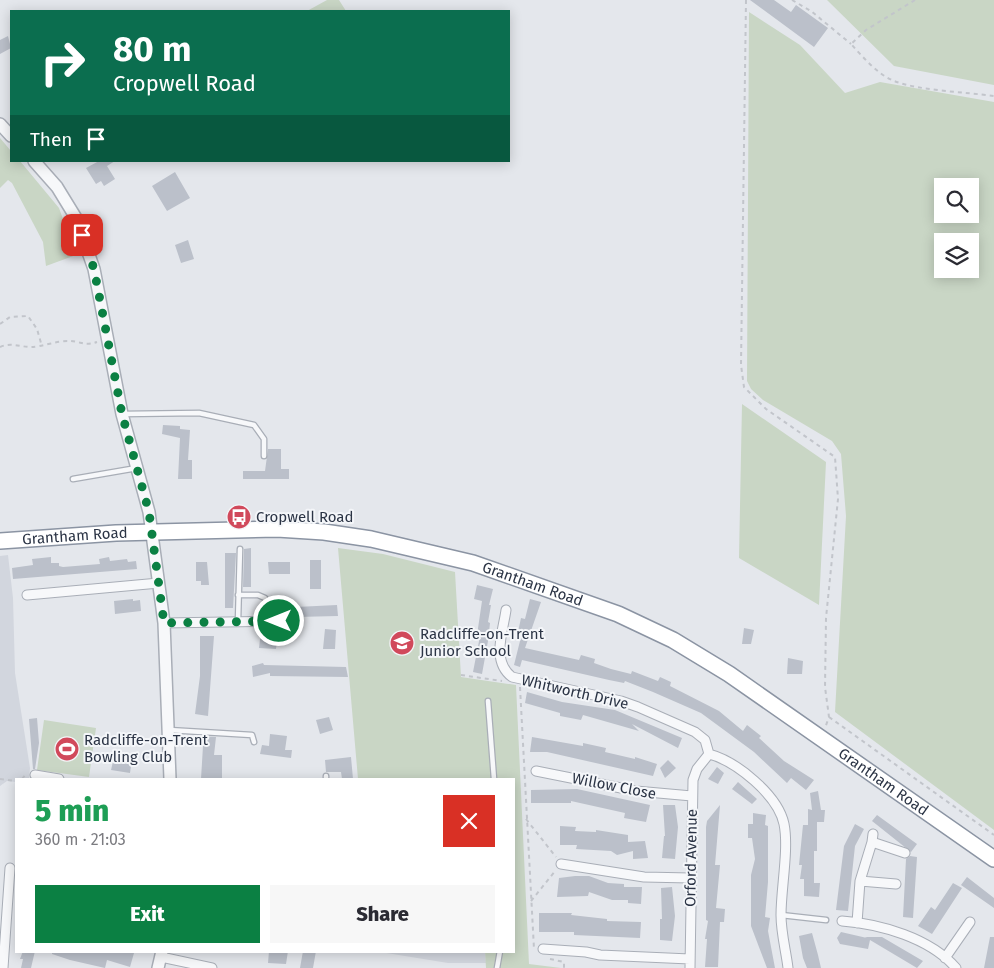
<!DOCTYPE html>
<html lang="en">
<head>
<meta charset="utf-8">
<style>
	:root { --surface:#fff; --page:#f7f7f7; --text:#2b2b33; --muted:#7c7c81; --accent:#0b8043 }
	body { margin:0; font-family:"Fira Sans",sans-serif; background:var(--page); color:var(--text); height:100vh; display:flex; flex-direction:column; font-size:19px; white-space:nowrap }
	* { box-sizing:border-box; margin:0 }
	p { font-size:16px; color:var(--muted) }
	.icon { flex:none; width:28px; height:28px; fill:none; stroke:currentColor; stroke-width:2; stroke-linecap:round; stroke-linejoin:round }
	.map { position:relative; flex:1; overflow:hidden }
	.sheet { position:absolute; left:15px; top:778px; width:500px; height:175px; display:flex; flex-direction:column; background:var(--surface); border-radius:0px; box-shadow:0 2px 12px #0003 }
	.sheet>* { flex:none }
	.guide { position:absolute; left:10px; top:10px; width:500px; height:152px; border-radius:0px; box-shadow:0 2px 12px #0003; background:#0b6e4f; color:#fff; overflow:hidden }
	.fabs { position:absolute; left:934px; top:178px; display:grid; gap:10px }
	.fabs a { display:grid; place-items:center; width:45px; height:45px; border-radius:0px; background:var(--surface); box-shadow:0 2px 12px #0003; font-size:25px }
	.pin { position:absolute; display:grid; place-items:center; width:42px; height:42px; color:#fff; margin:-21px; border-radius:10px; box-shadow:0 2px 8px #0006 }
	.me { position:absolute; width:55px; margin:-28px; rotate:270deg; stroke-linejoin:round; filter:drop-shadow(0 0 4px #0008) }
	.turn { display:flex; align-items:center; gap:18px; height:105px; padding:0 20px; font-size:22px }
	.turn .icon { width:65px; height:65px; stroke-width:2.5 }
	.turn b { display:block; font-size:35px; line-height:42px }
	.then { display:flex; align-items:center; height:48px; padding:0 20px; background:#0003; gap:10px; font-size:19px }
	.round { display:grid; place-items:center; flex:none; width:52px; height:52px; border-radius:0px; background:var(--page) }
	.summary { display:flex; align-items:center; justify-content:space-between; height:85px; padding:0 20px }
	h1 { font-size:30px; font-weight:800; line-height:38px; color:#1e9e55 }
	.button { display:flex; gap:10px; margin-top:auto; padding:10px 20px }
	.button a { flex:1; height:58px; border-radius:0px; background:var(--accent); color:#fff; font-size:20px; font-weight:800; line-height:58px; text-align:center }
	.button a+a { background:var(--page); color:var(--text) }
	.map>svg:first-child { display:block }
</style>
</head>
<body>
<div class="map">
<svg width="994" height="968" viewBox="0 0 994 968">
	<rect width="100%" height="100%" fill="#e4e7ec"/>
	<path fill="#d2d6de" d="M 8,555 L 13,598 L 15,673 L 30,768 L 29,779 L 16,779 L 16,782 L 7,781 L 0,786 L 0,556 Z
		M 374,951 L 485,951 L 486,963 L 448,963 Z"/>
	<path fill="#c9d6c5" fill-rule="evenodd" d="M 327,0 L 339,0 L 346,11 L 307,11 Z
		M 827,0 L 994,0 L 994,85 L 894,66 Z
		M 749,12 L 800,45 L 845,93 L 880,82 L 994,102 L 994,830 L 835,712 L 846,516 L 841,454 L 832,441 L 763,400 L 751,389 L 747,381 ZM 942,186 L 970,186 L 970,214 L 942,214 ZM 942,241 L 970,241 L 970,269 L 942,269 Z
		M 0,138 L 11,151 L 11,161 L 20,161 L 59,208 L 76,255 L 46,266 L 43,242 L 12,183 L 8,180 L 0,188 Z
		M 742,404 L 826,462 L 819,605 L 739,558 Z
		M 338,548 L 383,554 L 455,572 L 461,677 L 516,685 L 529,964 L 561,968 L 486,968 L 485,951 L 514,951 L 514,779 L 358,779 Z
		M 44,720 L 96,728 L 89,777 L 37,770 Z"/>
	<path fill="#bbc0ca" d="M 750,0 L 774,0 L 791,12 L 796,5 L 828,28 L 814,47 Z
		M 8,36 L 11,48 L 0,54 L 0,40 Z
		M 99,161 L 115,161 L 107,166 L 115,179 L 104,186 L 101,181 L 96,184 L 86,168 Z
		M 175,172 L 190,198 L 167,211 L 152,186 Z
		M 188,240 L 194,259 L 181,263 L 175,245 Z
		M 163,425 L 180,426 L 180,429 L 190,430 L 188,460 L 192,460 L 192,479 L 178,479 L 180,438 L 162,434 Z
		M 268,449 L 281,449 L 281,469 L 289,469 L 289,479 L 243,479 L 243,471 L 265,471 Z
		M 251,548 L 251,587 L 243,587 L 244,549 Z
		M 225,553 L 236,553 L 233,608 L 225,608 Z
		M 51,557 L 51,563 L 59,563 L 59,566 L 63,567 L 100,564 L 99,559 L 109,557 L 110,561 L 127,559 L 128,562 L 136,561 L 137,569 L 13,579 L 12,568 L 33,565 L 32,559 Z
		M 310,560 L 321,560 L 321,589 L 310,589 Z
		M 196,562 L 207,562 L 209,585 L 201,585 L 201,581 L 196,581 Z
		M 268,562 L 290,562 L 290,574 L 269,574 Z
		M 477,585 L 493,589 L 489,605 L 491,605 L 488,622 L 490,623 L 488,641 L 482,674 L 473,672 L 480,636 L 477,635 L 482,601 L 474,599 Z
		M 133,599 L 133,601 L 140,600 L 141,611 L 115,614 L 114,601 Z
		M 530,599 L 541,602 L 525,648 L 579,660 L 581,655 L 595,659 L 594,663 L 611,669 L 631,674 L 632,671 L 658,681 L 660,677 L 671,682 L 670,686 L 719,711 L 743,731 L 747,725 L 761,736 L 759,738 L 784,761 L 814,780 L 806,790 L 791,778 L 787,783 L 754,752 L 701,713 L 653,692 L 625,681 L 624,683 L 609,680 L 522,660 L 520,667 L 514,665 L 522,633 L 518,632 L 521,618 L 525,619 Z
		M 337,605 L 338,616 L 296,617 L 296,607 Z
		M 744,628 L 754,630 L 751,644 L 742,644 Z
		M 325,629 L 336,630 L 335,649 L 323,649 Z
		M 261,631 L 278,633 L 276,649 L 259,648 Z
		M 200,636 L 214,636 L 208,716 L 195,714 L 200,676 Z
		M 788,658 L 803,661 L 802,674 L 787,674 Z
		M 263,663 L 264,665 L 346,667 L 348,677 L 270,676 L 270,673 L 253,677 L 252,666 Z
		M 527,692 L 562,702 L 615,710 L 682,738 L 678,748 L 632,724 L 639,731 L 583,715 L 581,720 L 560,716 L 560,713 L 525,703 Z
		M 329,717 L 333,730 L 320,734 L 316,720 Z
		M 37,718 L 39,743 L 35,769 L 33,769 L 29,719 Z
		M 270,734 L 287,736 L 285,750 L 292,750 L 291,758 L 260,754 L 262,745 L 269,746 Z
		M 199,736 L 216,737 L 214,755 L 222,755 L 222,779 L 201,779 L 203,746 L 198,745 Z
		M 532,737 L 583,746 L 583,743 L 606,748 L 605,752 L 635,759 L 635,757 L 657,764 L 653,776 L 547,752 L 530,752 Z
		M 114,757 L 132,759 L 130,773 L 111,770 Z
		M 351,757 L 353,779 L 342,779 L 341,772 L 326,772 L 325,760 Z
		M 668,760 L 676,768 L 665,778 L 660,768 Z
		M 717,767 L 724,773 L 718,784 L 708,779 Z
		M 738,782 L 757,799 L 752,804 L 732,789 Z
		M 577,789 L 650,805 L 646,822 L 624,818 L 625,813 L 571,801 L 571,803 L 531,803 L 531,790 Z
		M 818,791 L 821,810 L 825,810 L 824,822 L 817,822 L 817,851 L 814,851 L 814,883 L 820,883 L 819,897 L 804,896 L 804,879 L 800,879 L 802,865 L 799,865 L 803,825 L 808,825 L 808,809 L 812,810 L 810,793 Z
		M 663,805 L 675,805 L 678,827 L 675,859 L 662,858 L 664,836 L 665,836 Z
		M 720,805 L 715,865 L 720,865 L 716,908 L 725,909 L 724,922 L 720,922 L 718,967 L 705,967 L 707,939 L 705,939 L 708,921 L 706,920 L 706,827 L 707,821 Z
		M 753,813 L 766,815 L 765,825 L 768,826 L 768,882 L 765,917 L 770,918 L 768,931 L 775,968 L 767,968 L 751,926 L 751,875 L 755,859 L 752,838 L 748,838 L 748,824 L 753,824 Z
		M 877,815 L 917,844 L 911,852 L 872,821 Z
		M 855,824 L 864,829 L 855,846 L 848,911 L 836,910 L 844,846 Z
		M 560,826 L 576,827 L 575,831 L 596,832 L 596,830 L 628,835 L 628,842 L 645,841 L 648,858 L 633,859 L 633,851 L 617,855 L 611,851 L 576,849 L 577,845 L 560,845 Z
		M 910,856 L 917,857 L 913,918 L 903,917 L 906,859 Z
		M 575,876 L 589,876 L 608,883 L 624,884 L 624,887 L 642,887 L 641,904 L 628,903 L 628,900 L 612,900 L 589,892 L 588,896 L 557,897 L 559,878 Z
		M 967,877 L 994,898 L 994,908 L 961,885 Z
		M 953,883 L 962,888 L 932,934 L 918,926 L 931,907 L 935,910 Z
		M 672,887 L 675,916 L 672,941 L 660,940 L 660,919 L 662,919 L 661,888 Z
		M 539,913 L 572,913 L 571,915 L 607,919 L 607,921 L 641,922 L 640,938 L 574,935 L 574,932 L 539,932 Z
		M 841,932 L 867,938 L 865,937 L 882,937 L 923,961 L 917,968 L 870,940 L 868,949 L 840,944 L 837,938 Z
		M 812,933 L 818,955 L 821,968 L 807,968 L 803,958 L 799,936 Z
		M 990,937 L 994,937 L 994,968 L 984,968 Z
		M 23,951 L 35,951 L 31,968 L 21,968 L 23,959 L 20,959 Z
		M 52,951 L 129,951 L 134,953 L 130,967 L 107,960 L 105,968 L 70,960 L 52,954 Z
		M 269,951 L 288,951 L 286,964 L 268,963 Z
		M 303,951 L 316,951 L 313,968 L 300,968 Z"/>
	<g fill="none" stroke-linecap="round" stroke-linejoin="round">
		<defs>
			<path id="service" d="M 123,414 L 199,413 L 254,425 L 264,439 L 264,456
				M 73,479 L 137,468
				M 238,595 L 258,595 L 265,598 L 268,604 L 265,621
				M 238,621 L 240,549
				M 488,701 L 494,779
				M 169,730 L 252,735 L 254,742
				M 326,776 L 326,779
				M 781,915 L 826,920
				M 497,968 L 500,951"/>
			<path id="minor" d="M 27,595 L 159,583
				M 506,610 C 503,632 491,661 512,677 L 621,701 L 638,707 L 695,732 L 705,740 L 709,754 C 736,761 778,795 784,824 C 789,849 781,888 781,915 C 781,933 786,951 788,968
				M 164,623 L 279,621
				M 536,771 L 636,791 L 692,796
				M 35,775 L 59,779
				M 873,834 L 872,842 L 905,853
				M 561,864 L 644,877 L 690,878
				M 860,881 L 896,884
				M 842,921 C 881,924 930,938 956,968
				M 857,923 L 860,881 L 872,842
				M 543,949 L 586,952 L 600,955 L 690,959
				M 161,957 L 212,968
				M 945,958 L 970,922
				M 3,968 L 10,868
				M 690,968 L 693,780 L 697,769 L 709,754"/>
			<path id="tertiary" d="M 0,124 L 11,136
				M 34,161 L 57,187 L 76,218 L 94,269 L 122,414 L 149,512 L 164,623 L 170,779
				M 158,968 L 162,951"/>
			<g id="trunk">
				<path id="s1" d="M 0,541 L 116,533 L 277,529 L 324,532 L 371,539 L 473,563 L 618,614 L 673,640 L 729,674 L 994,859"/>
			</g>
		</defs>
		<use href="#service" stroke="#a9aeb7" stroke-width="7"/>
		<use href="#minor" stroke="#a9aeb7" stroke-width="11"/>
		<use href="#tertiary" stroke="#a9aeb7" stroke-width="14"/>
		<use href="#trunk" stroke="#8b94a3" stroke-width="18"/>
		<path stroke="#c2c5cb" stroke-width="2" stroke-dasharray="4 4" stroke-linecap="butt" d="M 746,0 L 741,365 L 744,387 L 766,409 L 835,457 L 838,499 L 826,618 L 825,687 L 829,717 L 825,728
			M 792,0 L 811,11 L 851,44
			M 915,0 L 866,30 L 851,44 C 863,57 877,74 894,81 C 921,91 965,92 994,96
			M 0,324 L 10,317 L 28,316 L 37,329 L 41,343
			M 0,347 C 11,342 20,347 31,347 C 41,347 59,340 70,341 C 83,342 84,346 97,342
			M 461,675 L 502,681
			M 520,687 L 534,949
			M 829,717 L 994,835
			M 0,779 L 16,781
			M 22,779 L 26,774
			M 526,819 L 556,857
			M 531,901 L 556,870
			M 550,959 L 564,962 L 564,968"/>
		<use href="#service" stroke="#f7f8fa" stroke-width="4.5"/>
		<use href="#minor" stroke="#f7f8fa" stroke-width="9"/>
		<use href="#tertiary" stroke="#f7f8fa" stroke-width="11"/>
		<use href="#trunk" stroke="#fff" stroke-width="15"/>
	</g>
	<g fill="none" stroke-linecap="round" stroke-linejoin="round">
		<path stroke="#0b8043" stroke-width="9" stroke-dasharray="0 16.2" d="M 82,235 L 94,269 L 122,414 L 149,512 L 164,623 L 279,621"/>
	</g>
	<defs>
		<symbol id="bus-disc" viewBox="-11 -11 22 22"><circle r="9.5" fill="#d1495b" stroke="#f4f6f9"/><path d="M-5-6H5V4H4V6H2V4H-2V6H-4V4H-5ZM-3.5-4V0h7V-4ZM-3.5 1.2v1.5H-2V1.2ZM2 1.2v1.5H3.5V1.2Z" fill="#fff"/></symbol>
		<symbol id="school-disc" viewBox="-11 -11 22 22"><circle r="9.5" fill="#d1495b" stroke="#f4f6f9"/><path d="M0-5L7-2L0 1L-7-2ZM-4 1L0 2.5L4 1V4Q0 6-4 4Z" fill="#fff"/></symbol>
		<symbol id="stadium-disc" viewBox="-11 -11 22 22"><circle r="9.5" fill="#d1495b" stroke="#f4f6f9"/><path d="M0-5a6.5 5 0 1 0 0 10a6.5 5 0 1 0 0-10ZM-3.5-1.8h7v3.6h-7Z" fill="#fff"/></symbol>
	</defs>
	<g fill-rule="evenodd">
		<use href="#bus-disc" x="225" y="503" width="28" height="28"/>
		<use href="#school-disc" x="388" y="629" width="28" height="28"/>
		<use href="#stadium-disc" x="53" y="735" width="28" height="28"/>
	</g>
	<g text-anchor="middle" stroke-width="4" stroke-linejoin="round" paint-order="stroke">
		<g font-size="15" fill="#2b3445" stroke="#f4f6f9" text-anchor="start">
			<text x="256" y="522">Cropwell Road</text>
			<text x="420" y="639">Radcliffe-on-Trent<tspan x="420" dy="17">Junior School</tspan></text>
			<text x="84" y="745">Radcliffe-on-Trent<tspan x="84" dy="17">Bowling Club</tspan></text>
		</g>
		<g font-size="15" fill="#2b3445" stroke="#f4f6f9">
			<text dy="5" stroke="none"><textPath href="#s1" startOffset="75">Grantham Road</textPath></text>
			<text dy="5" stroke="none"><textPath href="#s1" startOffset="540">Grantham Road</textPath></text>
			<text transform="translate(575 692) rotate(13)" y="5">Whitworth Drive</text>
			<text dy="5" stroke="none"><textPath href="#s1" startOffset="945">Grantham Road</textPath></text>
			<text transform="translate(614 786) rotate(11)" y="5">Willow Close</text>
			<text transform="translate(691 858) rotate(-89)" y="5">Orford Avenue</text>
		</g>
	</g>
</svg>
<div class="fabs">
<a><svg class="icon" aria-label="search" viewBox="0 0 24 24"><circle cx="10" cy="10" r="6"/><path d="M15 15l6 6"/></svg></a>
<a><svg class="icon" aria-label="layers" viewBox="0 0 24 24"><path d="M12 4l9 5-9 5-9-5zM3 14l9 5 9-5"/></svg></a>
</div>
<div class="pin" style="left:82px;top:235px;background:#d93025"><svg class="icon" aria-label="arrive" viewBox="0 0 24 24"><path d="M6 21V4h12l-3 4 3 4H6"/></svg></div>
<svg class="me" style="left:279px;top:621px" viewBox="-20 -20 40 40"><circle r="17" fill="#0b8043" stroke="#fff" stroke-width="3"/><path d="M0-11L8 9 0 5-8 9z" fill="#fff"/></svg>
<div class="guide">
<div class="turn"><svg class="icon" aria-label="right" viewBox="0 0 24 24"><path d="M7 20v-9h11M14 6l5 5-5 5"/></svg><div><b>80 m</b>Cropwell Road</div></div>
<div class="then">Then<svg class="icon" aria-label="arrive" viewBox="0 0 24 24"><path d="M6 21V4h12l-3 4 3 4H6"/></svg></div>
</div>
<section class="sheet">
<div class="summary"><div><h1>5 min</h1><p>360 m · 21:03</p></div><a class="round" style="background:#d93025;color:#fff"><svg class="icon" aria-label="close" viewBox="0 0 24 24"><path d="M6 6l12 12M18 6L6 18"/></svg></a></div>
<div class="button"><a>Exit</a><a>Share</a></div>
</section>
</div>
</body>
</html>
